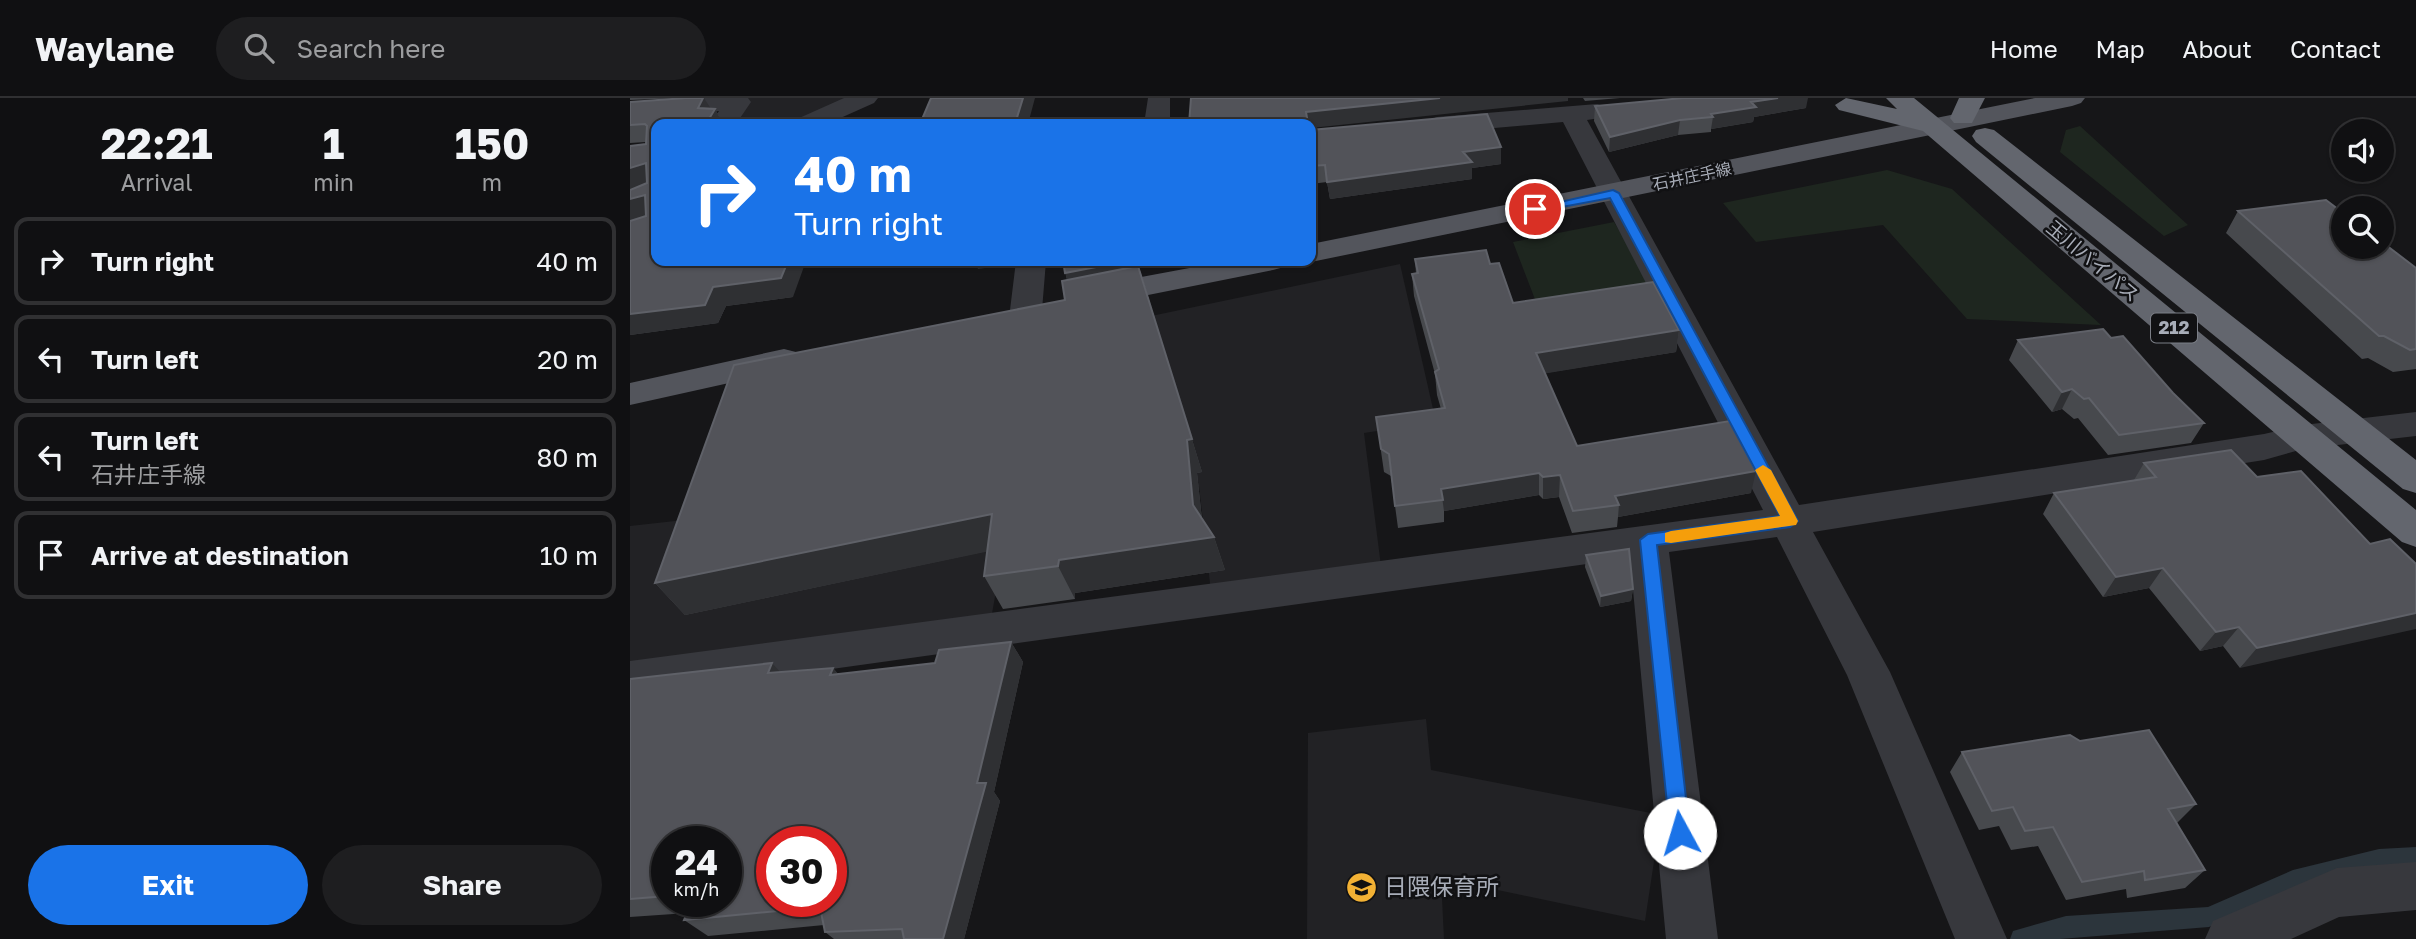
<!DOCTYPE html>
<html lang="en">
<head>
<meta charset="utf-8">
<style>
	:root { --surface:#101012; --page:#1e1e20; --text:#f1f3f6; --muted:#9c9d9f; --line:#303032; --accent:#1a73e8 }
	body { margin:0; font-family:"Golos Text","Noto Sans JP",sans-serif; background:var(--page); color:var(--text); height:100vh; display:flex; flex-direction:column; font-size:26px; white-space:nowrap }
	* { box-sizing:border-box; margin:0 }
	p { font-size:23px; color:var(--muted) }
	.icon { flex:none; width:38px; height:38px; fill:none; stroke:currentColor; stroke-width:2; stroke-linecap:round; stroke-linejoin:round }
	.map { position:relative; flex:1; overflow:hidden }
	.panel { display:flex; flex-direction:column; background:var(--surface); width:630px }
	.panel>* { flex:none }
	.top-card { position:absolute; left:21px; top:21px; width:665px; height:147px; border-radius:14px; box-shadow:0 2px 5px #0004,0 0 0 2px var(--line); background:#1a73e8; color:#fff; overflow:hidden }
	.buttons { position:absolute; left:1701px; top:21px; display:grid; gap:14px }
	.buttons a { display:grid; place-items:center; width:63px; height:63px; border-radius:50%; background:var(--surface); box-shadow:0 2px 5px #0004,0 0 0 2px var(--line); font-size:35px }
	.speed { position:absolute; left:21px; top:728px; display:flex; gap:14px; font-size:35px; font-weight:700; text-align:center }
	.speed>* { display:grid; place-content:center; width:91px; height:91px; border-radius:50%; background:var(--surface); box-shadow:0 2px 5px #0004,0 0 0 2px var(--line); line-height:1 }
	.speed small { font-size:18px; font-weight:400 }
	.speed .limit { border:10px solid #d22; background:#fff; color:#111 }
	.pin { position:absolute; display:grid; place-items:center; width:60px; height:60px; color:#fff; margin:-30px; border:4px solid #fff; border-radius:50%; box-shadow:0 2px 7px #0007 }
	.me { position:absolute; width:77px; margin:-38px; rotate:354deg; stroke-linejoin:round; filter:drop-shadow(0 0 5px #0008) }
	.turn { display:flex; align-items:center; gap:24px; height:147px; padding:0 28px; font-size:32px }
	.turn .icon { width:91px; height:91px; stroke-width:2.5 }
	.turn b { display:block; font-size:49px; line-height:60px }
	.eta { display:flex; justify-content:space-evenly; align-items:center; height:119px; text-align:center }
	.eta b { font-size:42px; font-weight:700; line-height:49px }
	.cta { display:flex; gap:14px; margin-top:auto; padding:14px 28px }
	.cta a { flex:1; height:80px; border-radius:42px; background:var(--accent); color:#fff; font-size:28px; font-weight:700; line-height:80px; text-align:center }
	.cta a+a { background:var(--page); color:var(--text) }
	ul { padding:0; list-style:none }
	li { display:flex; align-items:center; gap:21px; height:88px; margin:0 14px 10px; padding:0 14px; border:4px solid var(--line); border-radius:14px }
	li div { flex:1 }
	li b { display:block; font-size:26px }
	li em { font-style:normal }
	header { display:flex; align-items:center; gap:42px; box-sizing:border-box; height:98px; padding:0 35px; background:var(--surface); border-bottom:2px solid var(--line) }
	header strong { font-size:33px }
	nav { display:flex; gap:38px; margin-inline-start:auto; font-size:24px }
	.search { width:490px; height:63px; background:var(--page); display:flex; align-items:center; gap:18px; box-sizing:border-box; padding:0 24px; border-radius:38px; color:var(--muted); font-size:26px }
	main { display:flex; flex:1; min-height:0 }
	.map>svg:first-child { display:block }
</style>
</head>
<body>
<header>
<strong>Waylane</strong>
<div class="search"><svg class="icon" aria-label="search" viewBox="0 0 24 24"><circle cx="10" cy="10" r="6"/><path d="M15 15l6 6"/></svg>Search here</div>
<nav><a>Home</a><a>Map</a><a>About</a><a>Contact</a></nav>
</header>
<main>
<section class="panel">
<div class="eta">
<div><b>22:21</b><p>Arrival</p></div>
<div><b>1</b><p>min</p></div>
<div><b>150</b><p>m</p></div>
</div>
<ul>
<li><svg class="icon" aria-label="right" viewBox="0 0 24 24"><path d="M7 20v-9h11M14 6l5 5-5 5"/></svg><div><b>Turn right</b></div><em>40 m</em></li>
<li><svg class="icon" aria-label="left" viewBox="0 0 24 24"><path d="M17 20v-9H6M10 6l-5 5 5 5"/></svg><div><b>Turn left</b></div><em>20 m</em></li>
<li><svg class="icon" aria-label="left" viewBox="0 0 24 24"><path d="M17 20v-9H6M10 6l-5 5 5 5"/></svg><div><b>Turn left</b><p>石井庄手線</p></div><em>80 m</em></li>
<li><svg class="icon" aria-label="arrive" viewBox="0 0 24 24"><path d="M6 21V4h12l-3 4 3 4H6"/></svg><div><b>Arrive at destination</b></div><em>10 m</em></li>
</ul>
<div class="cta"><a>Exit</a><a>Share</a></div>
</section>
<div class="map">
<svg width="1786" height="841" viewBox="0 0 1786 841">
	<rect width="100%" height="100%" fill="#161618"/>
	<path fill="#222225" d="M 116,0 L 226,0 L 164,26 L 103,26 Z
		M 770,166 L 806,324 L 734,335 L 751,468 L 581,494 L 569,388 L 379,419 L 360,527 L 0,572 L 0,428 L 81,419 L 119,302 Z
		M 796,621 L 801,672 L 1031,717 L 1015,823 L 811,780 L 814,841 L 677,841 L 678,635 Z"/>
	<path fill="#1e261f" d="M 1450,28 L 1558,127 L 1534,138 L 1430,54 L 1436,32 Z
		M 1257,72 L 1322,91 L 1471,227 L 1337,221 L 1253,127 L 1126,144 L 1093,105 Z
		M 984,124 L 1030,200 L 911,217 L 883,144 Z"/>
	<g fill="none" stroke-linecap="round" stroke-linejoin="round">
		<path fill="#2c353c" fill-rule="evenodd" d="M 1786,749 L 1786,769 L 1749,771 L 1665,791 L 1579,829 L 1430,841 L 1380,841 L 1383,833 L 1436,818 L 1578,809 L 1663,772 L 1749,751 Z"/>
		<path fill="#37383d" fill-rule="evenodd" d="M 60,0 L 118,0 L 121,4 L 106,26 L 80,26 L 89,13 L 0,20 L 0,4 Z
			M 214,0 L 248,0 L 244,5 L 197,26 L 163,26 L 167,21 Z
			M 518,0 L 540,0 L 540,26 L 514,26 Z
			M 967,6 L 976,9 L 980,14 L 976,19 L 957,22 L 1169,407 L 1634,336 L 1673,327 L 1786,314 L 1786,338 L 1673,351 L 1634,362 L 1183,434 L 1260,574 L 1377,841 L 1325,841 L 1217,577 L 1147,439 L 1039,454 L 1088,841 L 1036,841 L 1000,460 L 0,599 L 0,563 L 1133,412 L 933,24 L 807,35 L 798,32 L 794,27 L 798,22 L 807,19 Z
			M 386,163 L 416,163 L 412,212 L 407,219 L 396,222 L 385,219 L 380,212 Z
			M 1786,764 L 1786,812 L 1709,819 L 1661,841 L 1575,841 L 1583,823 L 1707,770 Z"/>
		<path fill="#53555c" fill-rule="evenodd" d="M 1405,0 L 1455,0 L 1451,5 L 1442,8 L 681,164 L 676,163 L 681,163 L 681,146 Z
			M 597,163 L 658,163 L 654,169 L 643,172 L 463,208 L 452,205 L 447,198 L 452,191 L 463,188 Z
			M 154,251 L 166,254 L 171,262 L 166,270 L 0,307 L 0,285 Z"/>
		<path fill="#63666e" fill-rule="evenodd" d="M 1216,0 L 1267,11 L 1256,0 L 1284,0 L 1786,412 L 1786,449 L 1772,444 L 1293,33 L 1209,12 L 1205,7 Z
			M 1329,0 L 1355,0 L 1342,25 L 1324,25 L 1320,20 Z
			M 1355,30 L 1364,32 L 1786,362 L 1786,395 L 1773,391 L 1346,44 L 1342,38 L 1346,32 Z"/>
	</g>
	<path fill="#47494d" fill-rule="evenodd" d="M 0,0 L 50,0 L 0,2 Z
		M 953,0 L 990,0 L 955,3 Z
		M 0,4 L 85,11 L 93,26 L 26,26 L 163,199 L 96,208 L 88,225 L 0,237 L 0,92 L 16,44 L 0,45 Z
		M 965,8 L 1176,10 L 1124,19 L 1123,24 L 1081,31 L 1081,34 L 1048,37 L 979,54 L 964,23 Z
		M 681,32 L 871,66 L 842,70 L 842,81 L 700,101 L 697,84 L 681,86 Z
		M 1608,113 L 1786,170 L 1786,271 L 1763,274 L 1738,260 L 1732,261 L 1596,135 Z
		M 785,161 L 860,166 L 883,205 L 1049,232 L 1046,254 L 915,275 L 947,348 L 1121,395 L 988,419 L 987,429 L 942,435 L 929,399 L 913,401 L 909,397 L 814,413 L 814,424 L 768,430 L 761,378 L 754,374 L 746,319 L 811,311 L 807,297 L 805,276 L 784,198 L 782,176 L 786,176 Z
		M 433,163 L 507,163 L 572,374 L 567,375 L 572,421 L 584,439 L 595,472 L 445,495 L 445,501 L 373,511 L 354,478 L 357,453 L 55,517 L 25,485 L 435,202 L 437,182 Z
		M 1481,240 L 1574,325 L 1561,345 L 1478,357 L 1448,320 L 1444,321 L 1432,311 L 1422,314 L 1379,262 L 1388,242 Z
		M 1514,365 L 1627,379 L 1740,446 L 1610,570 L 1593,548 L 1570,553 L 1519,490 L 1473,499 L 1413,416 L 1424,395 L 1504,382 Z
		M 956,457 L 1003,491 L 1001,503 L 970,509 L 955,469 Z
		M 381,544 L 393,564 L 364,694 L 370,703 L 334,841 L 204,841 L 195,834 L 194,827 L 78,838 L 54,822 L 58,815 L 0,819 L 0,581 L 150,574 L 203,570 L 208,576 L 305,565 ZM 37,744 L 96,803 L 37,803 Z
		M 1450,643 L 1566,706 L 1547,725 L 1575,772 L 1555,790 L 1497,800 L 1496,791 L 1436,802 L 1408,748 L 1381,752 L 1369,728 L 1349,732 L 1320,674 L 1332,654 Z"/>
	<path fill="#2f3033" d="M 73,0 L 74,0 L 83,14 L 85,11 L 93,26 L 76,26 L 68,10 Z
		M 393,0 L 405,0 L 398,26 L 385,26 Z
		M 810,0 L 938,0 L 938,3 L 681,30 L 681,26 L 678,26 L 676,14 Z
		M 1148,0 L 1178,0 L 1176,10 L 1124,19 L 1123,24 L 1081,31 L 1083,19 L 1081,16 L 1121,4 Z
		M 1050,22 L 1048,37 L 979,54 L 980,39 Z
		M 871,49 L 871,66 L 842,70 L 842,81 L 700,101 L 697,84 L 833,54 Z
		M 16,65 L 26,81 L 0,92 L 0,70 Z
		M 15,97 L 26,115 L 0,123 L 0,101 Z
		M 158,163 L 176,163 L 163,199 L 96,208 L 88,225 L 0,237 L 0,216 L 83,189 Z
		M 345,163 L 385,163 L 383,166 L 348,171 Z
		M 497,163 L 507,163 L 572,374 L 567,375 L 574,440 L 563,407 L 441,193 L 435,175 Z
		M 1049,232 L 1046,254 L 906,277 L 906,255 Z
		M 1442,291 L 1432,311 L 1422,314 L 1432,294 Z
		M 1126,373 L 1121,395 L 988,419 L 989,407 L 985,398 Z
		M 909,375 L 909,397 L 814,413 L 811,391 Z
		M 930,377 L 929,399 L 913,401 L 913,379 Z
		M 362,416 L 379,449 L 55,517 L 25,485 Z
		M 584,439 L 595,472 L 445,495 L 445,501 L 428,468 L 429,462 Z
		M 1533,470 L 1519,490 L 1473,499 L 1486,479 Z
		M 1003,491 L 1001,503 L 970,509 L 971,498 Z
		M 1786,515 L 1786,531 L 1610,570 L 1627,550 Z
		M 1609,529 L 1593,548 L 1570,553 L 1586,534 Z
		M 381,544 L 393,564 L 364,694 L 370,703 L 334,841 L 313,841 L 347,685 Z
		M 142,565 L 160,585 L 138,575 Z
		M 203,570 L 220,590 L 200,577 Z"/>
	<path fill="#525359" stroke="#5f6168" stroke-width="2" fill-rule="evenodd" d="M 56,0 L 73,0 L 68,10 L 85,11 L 76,26 L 26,26 L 26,163 L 158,163 L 151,180 L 83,189 L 75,207 L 0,216 L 0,123 L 16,118 L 15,97 L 0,101 L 0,92 L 17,85 L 16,65 L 0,70 L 0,48 L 16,46 L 17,28 L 15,26 L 0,27 L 0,4 Z
		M 301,0 L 393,0 L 385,26 L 290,26 Z
		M 561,0 L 810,0 L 676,14 L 678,26 L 559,26 Z
		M 1053,0 L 1148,0 L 1121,4 L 1126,9 L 1081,16 L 1083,19 L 1050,22 L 980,39 L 965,8 Z
		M 857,16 L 871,49 L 833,54 L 842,64 L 697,84 L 695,67 L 681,68 L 681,32 Z
		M 1696,102 L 1713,115 L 1713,149 L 1752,149 L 1752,144 L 1786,170 L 1786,251 L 1780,252 L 1754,238 L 1749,238 L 1608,113 Z
		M 856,152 L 860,166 L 869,165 L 883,205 L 1023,184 L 1049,232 L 906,255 L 947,348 L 1100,323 L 1126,373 L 985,398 L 989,407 L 943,413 L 930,377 L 913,379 L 909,375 L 811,391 L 813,402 L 765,408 L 759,356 L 751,351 L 746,319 L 815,310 L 805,274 L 809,271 L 782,176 L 788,175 L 785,161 Z
		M 433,163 L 497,163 L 435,175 Z
		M 508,168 L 562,341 L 557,342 L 563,407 L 584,439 L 429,462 L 428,468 L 354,478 L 362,416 L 25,485 L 104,267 L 435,202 L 432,183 Z
		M 1473,231 L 1481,240 L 1493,238 L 1543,295 L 1574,325 L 1489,337 L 1459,300 L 1454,301 L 1442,291 L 1432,294 L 1388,242 Z
		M 1601,352 L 1627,379 L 1671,373 L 1740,446 L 1760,441 L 1786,466 L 1786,515 L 1627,550 L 1609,529 L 1586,534 L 1533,470 L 1486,479 L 1424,395 L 1526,379 L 1514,365 Z
		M 999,451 L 1003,491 L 971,498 L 956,457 Z
		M 381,544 L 347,685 L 356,685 L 313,841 L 274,841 L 272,831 L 195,834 L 190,809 L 54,822 L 62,803 L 96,803 L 96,744 L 37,744 L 37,798 L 0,801 L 0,581 L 142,565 L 138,575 L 203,570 L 200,577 L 305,565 L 309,552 ZM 142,744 L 201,744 L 201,803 L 142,803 Z
		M 1519,632 L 1566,706 L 1538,711 L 1575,772 L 1515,782 L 1514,773 L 1452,784 L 1423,729 L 1395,733 L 1383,709 L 1362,713 L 1332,654 L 1440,637 L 1450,643 Z"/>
	<path fill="#1a73e8" stroke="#114b97" stroke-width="2" d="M 983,92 L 989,95 L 1168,423 L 1160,429 L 1027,447 L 1060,735 L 1057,741 L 1050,744 L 1043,741 L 1040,735 L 1010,442 L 1018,436 L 1150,418 L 980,100 L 905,114 L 899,111 Z"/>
	<path fill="#f59e0b" d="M 1133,367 L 1141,372 L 1168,423 L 1166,427 L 1041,445 L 1035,444 L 1035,435 L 1041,433 L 1150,418 L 1125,372 Z"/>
	<defs>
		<symbol id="school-disc" viewBox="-11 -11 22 22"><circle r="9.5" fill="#f2b134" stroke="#111113"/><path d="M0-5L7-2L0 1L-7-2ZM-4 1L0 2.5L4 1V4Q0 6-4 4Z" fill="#111"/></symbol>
	</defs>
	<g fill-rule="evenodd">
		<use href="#school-disc" x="714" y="772" width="35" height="35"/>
	</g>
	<g text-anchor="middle" stroke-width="5" stroke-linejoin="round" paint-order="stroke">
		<g font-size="16" fill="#a8adb8" stroke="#111113">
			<text transform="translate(1062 78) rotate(-12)" y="6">石井庄手線</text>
		</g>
		<rect fill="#111113" stroke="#7b7e86" stroke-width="2" x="1521" y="215.5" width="46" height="29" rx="5"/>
		<g font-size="18" font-weight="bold" fill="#a8adb8">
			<text x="1544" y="236">212</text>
		</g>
		<g font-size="19" fill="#a8adb8" stroke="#111113">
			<text transform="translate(1463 163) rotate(40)" y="7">玉川バイパス</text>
		</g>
		<g font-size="23" fill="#a8adb8" stroke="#111113" text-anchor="start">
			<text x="754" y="797">日隈保育所</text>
		</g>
	</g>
</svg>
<div class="buttons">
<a><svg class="icon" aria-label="sound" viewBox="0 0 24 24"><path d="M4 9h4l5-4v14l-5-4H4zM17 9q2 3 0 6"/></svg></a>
<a><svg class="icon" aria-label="search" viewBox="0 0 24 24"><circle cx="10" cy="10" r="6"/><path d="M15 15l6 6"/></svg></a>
</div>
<div class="speed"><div>24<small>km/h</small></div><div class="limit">30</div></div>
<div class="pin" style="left:905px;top:111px;background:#d93025"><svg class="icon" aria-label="arrive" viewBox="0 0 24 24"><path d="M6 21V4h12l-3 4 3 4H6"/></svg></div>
<svg class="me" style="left:1050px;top:735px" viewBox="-20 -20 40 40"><circle r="19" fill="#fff"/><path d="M0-13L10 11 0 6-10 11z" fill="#1a73e8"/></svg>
<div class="top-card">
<div class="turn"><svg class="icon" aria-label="right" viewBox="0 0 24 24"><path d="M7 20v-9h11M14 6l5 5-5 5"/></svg><div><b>40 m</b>Turn right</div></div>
</div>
</div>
</main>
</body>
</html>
